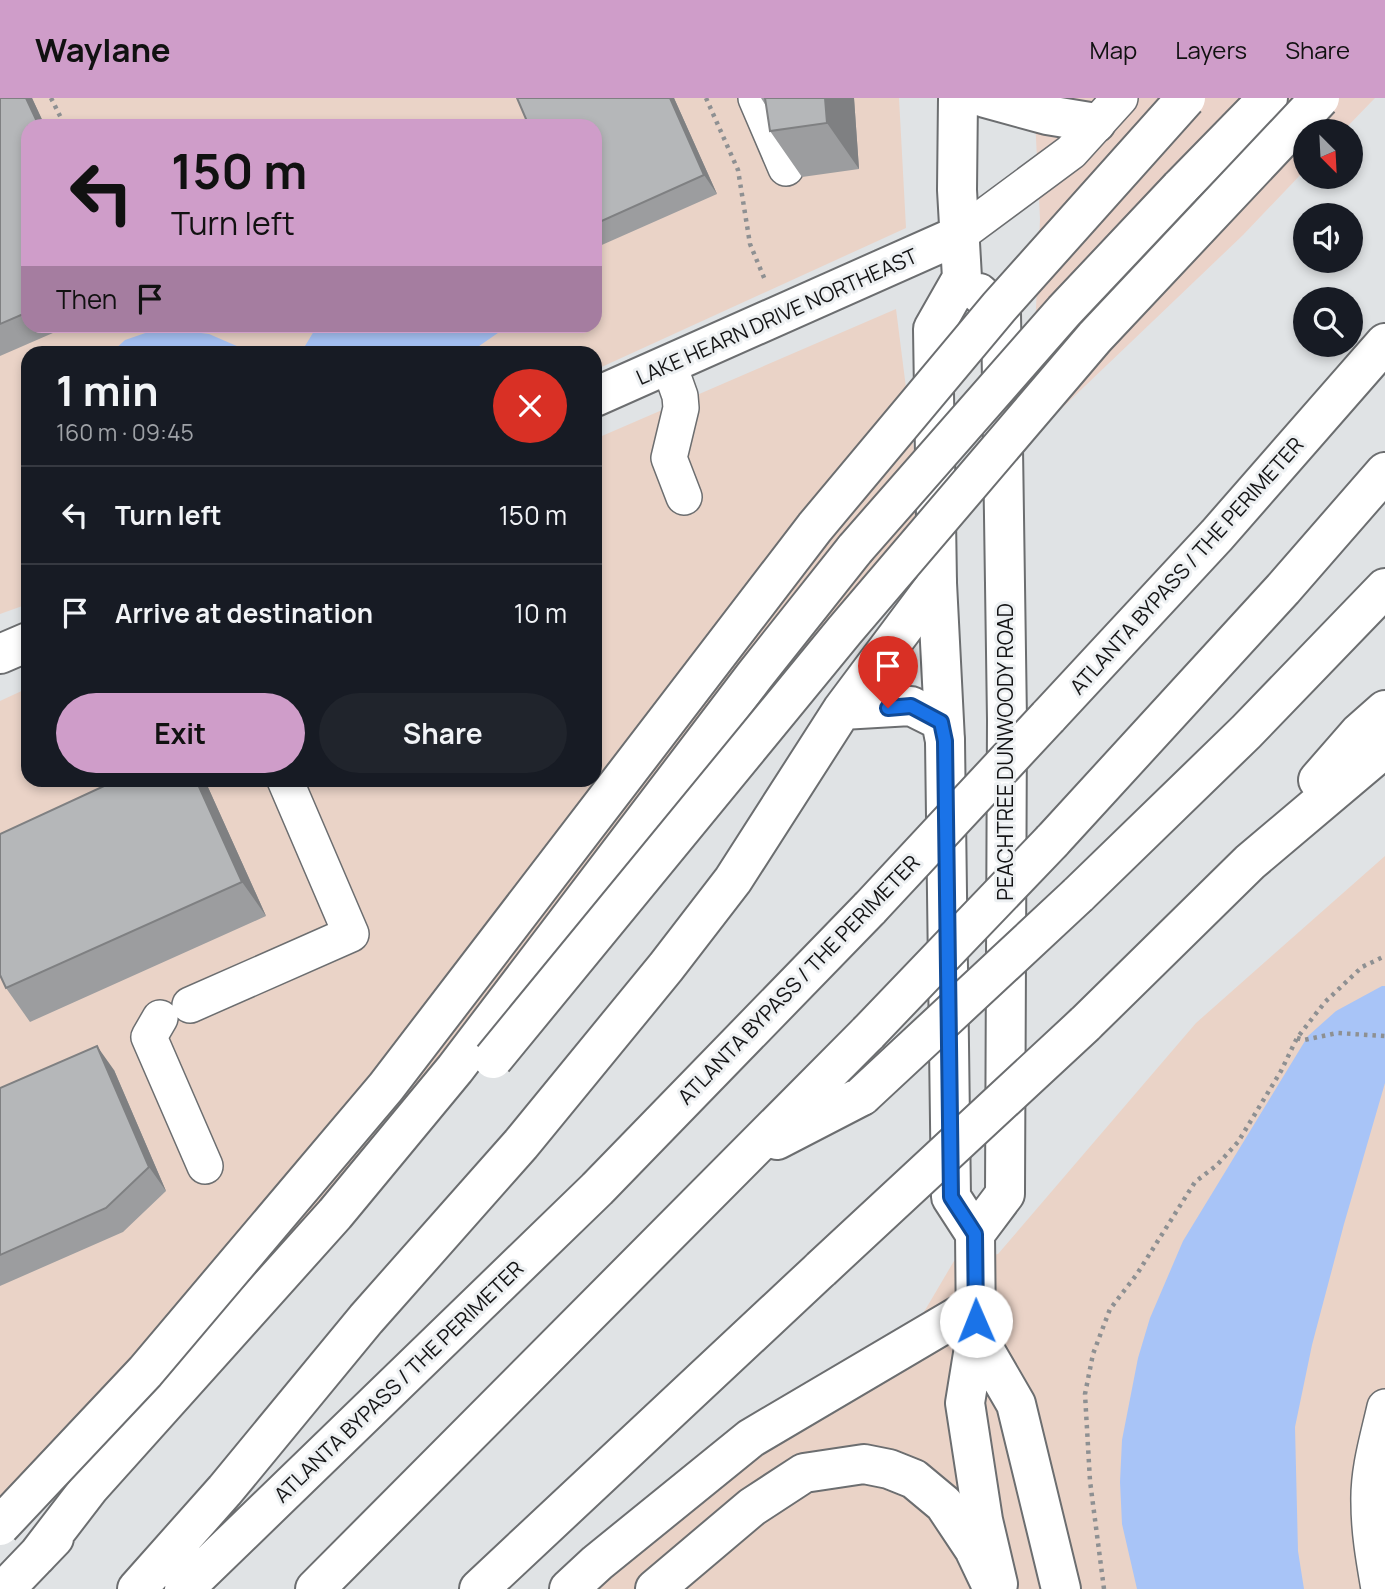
<!DOCTYPE html>
<html lang="en">
<head>
<meta charset="utf-8">
<style>
	:root { --surface:#171b24; --page:#20242c; --text:#f1f3f6; --muted:#9ea1a6; --line:#363941; --accent:#cf9dc9 }
	body { margin:0; font-family:Manrope,sans-serif; background:var(--page); color:var(--text); height:100vh; display:flex; flex-direction:column; font-size:26px; white-space:nowrap }
	* { box-sizing:border-box; margin:0 }
	p { font-size:23px; color:var(--muted) }
	.icon { flex:none; width:38px; height:38px; fill:none; stroke:currentColor; stroke-width:2; stroke-linecap:round; stroke-linejoin:round }
	.map { position:relative; flex:1; overflow:hidden }
	.details { position:absolute; left:21px; top:248px; width:581px; height:441px; display:flex; flex-direction:column; background:var(--surface); border-radius:21px; box-shadow:0 4px 10px #0003 }
	.details>* { flex:none }
	.banner { position:absolute; left:21px; top:21px; width:581px; height:214px; border-radius:21px; box-shadow:0 4px 10px #0003; background:#cf9dc9; color:#111; overflow:hidden }
	.needle { width:46px; rotate:156deg }
	.buttons { position:absolute; left:1293px; top:21px; display:grid; gap:14px }
	.buttons a { display:grid; place-items:center; width:70px; height:70px; border-radius:50%; background:var(--surface); box-shadow:0 4px 10px #0003; font-size:35px }
	.pin { position:absolute; display:grid; place-items:center; width:60px; height:60px; color:#fff; margin:-72px -30px; border-radius:50% 50% 50% 0; rotate:-45deg; box-shadow:0 0 7px #0007 }
	.pin .icon { rotate:45deg }
	.me { position:absolute; width:77px; margin:-38px; rotate:359deg; stroke-linejoin:round; filter:drop-shadow(0 0 5px #0008) }
	.turn { display:flex; align-items:center; gap:24px; height:147px; padding:0 35px; font-size:32px }
	.turn .icon { width:91px; height:91px; stroke-width:2.5 }
	.turn b { display:block; font-size:49px; line-height:60px }
	.then { display:flex; align-items:center; height:66px; padding:0 35px; background:#0003; gap:14px; font-size:26px }
	.round { display:grid; place-items:center; flex:none; width:74px; height:74px; border-radius:37px; background:var(--page) }
	.head { display:flex; align-items:center; justify-content:space-between; height:119px; padding:0 35px }
	h1 { font-size:42px; font-weight:700; line-height:52px }
	.action { display:flex; gap:14px; margin-top:auto; padding:14px 35px }
	.action a { flex:1; height:80px; border-radius:42px; background:var(--accent); color:#111; font-size:28px; font-weight:700; line-height:80px; text-align:center }
	.action a+a { background:var(--page); color:var(--text) }
	ul { padding:0; list-style:none }
	li { display:flex; align-items:center; gap:21px; height:98px; padding:0 35px; border-top:2px solid var(--line) }
	li div { flex:1 }
	li b { display:block; font-size:26px }
	li em { font-style:normal }
	header { display:flex; align-items:center; gap:42px; box-sizing:border-box; height:98px; padding:0 35px; background:var(--accent); color:#111 }
	header strong { font-size:33px }
	nav { display:flex; gap:38px; margin-inline-start:auto; font-size:24px }
	.map>svg:first-child { display:block }
</style>
</head>
<body>
<header>
<strong>Waylane</strong>
<nav><a>Map</a><a>Layers</a><a>Share</a></nav>
</header>
<div class="map">
<svg width="1385" height="1491" viewBox="0 0 1385 1491">
	<rect width="100%" height="100%" fill="#e0e3e5"/>
	<path fill="#ead3c7" fill-rule="evenodd" d="M 0,0 L 899,0 L 906,130 L 595,272 L 595,256 L 28,256 L 28,506 L 0,516 ZM 28,28 L 595,28 L 595,228 L 28,228 Z
		M 896,211 L 923,424 L 753,611 L 440,983 L 0,1432 L 0,603 L 28,590 L 28,682 L 595,682 L 595,341 Z
		M 1385,758 L 1385,1491 L 551,1491 L 914,1231 L 954,1163 L 998,1156 L 1196,925 Z"/>
	<path fill="#ebd3c9" d="M 1034,0 L 1375,0 L 1343,33 L 1306,33 L 1305,72 L 1243,137 L 1040,331 L 1034,255 L 1040,121 Z"/>
	<path fill="#a8c4f7" d="M 317,228 L 508,228 L 469,255 L 294,255 L 302,253 Z
		M 160,230 L 209,236 L 253,255 L 111,255 L 125,242 Z
		M 1382,888 L 1385,888 L 1385,985 L 1344,1126 L 1312,1247 L 1295,1329 L 1298,1453 L 1304,1491 L 1137,1491 L 1122,1426 L 1120,1384 L 1122,1342 L 1138,1260 L 1150,1220 L 1183,1143 L 1308,938 L 1336,913 Z"/>
	<g fill="none" stroke-linecap="round" stroke-linejoin="round">
		<defs>
			<path id="minor" d="M 756,0 L 786,70
				M 959,137 L 1071,54 L 1120,0
				M 669,267 L 680,298 L 681,310 L 669,360 L 684,399
				M 190,907 L 351,836 L 285,682
				M 160,920 L 149,939 L 205,1068
				M 1379,1491 C 1374,1462 1369,1434 1369,1405 C 1368,1372 1378,1340 1385,1309"/>
			<path id="major" d="M 958,0 L 957,92 L 962,180 L 933,231 L 937,485 L 945,643 L 951,1099 L 975,1136 L 976,1237 L 965,1305 L 983,1422 L 998,1486
				M 985,0 L 1047,17 L 1096,25
				M 595,299 L 959,137
				M 0,556 L 28,544
				M 975,1136 L 1005,1096 L 1007,622 L 1001,215 L 979,195
				M 976,1237 L 1016,1306 L 1061,1491"/>
			<path id="highway" d="M 1180,90 L 1268,0
				M 842,612 L 911,608 L 941,623 L 945,643
				M 1048,619 L 1217,437 L 1385,245
				M 1318,682 L 1359,635 L 1385,612
				M 1052,743 L 1283,491 L 1385,374
				M 1078,797 L 1246,634 L 1385,490
				M 1085,926 L 1250,764 L 1385,650
				M 777,1042 L 862,998
				M 37,1458 L 90,1389 L 335,1116 L 455,971 L 755,577 L 855,451
				M 5,1491 L 54,1440
				M 137,1491 L 225,1392 L 366,1221 L 521,1046 L 666,869 L 733,782 L 842,612 L 937,485
				M 184,1491 L 597,1091 L 870,810
				M 315,1491 L 868,935
				M 479,1491 L 821,1171
				M 569,1491 L 597,1465 L 751,1340 L 975,1208
				M 655,1491 L 752,1409 L 804,1375 L 864,1366 L 889,1371 L 914,1381 L 944,1406 L 974,1451 L 993,1491"/>
		</defs>
		<use href="#minor" stroke="#6c6e70" stroke-width="38"/>
		<use href="#major" stroke="#6c6e70" stroke-width="42"/>
		<use href="#highway" stroke="#6c6e70" stroke-width="42"/>
		<path stroke="#8e9092" stroke-width="4.5" stroke-dasharray="3.5 5" stroke-linecap="butt" d="M 51,0 L 63,24 L 70,28
			M 706,0 L 738,72 L 750,146 L 765,182
			M 1297,940 L 1304,942 L 1337,935 L 1385,938
			M 1104,1491 L 1090,1383 L 1085,1296 L 1093,1256 L 1110,1211 L 1137,1176 L 1195,1084 L 1217,1067 L 1238,1044 L 1281,973 L 1297,940 L 1325,904 L 1362,869 L 1385,858"/>
		<use href="#minor" stroke="#fff" stroke-width="35"/>
		<use href="#major" stroke="#fff" stroke-width="38"/>
		<use href="#highway" stroke="#fff" stroke-width="38"/>
		<defs>
			<path id="highway-bridge" d="M 855,451 L 1064,213 L 1180,90
				M 870,810 L 1048,619
				M 868,935 L 1052,743
				M 493,961 L 845,532 L 1095,239 L 1320,0
				M 862,998 L 1078,797
				M 821,1171 L 1085,926
				M 0,1428 L 145,1274 L 386,989 L 815,429 L 999,209 L 1186,0"/>
		</defs>
		<use href="#highway-bridge" stroke="#6c6e70" stroke-width="42" stroke-linecap="butt"/>
		<use href="#highway-bridge" stroke="#fff" stroke-width="38"/>
	</g>
	<path fill="#9c9d9f" d="M 0,0 L 32,0 L 45,28 L 28,28 L 28,228 L 69,228 L 0,258 Z
		M 674,0 L 717,96 L 595,150 L 595,28 Z
		M 761,0 L 854,0 L 859,71 L 802,79 L 770,33 L 766,8 Z
		M 207,687 L 266,818 L 30,924 L 6,890 Z
		M 114,972 L 166,1093 L 123,1134 L 0,1188 L 0,990 Z"/>
	<path fill="#7f8082" d="M 26,0 L 32,0 L 45,28 L 39,28 Z
		M 670,0 L 674,0 L 717,96 L 704,77 Z
		M 825,0 L 854,0 L 859,71 L 827,25 Z
		M 196,682 L 204,682 L 207,687 L 266,818 L 242,784 Z
		M 97,948 L 114,972 L 166,1093 L 149,1069 Z"/>
	<path fill="#b5b7b9" stroke="#7f8082" stroke-width="2" d="M 0,0 L 26,0 L 39,28 L 28,28 L 28,214 L 0,226 Z
		M 517,0 L 670,0 L 704,77 L 595,126 L 595,28 L 529,28 Z
		M 765,0 L 825,0 L 827,25 L 770,33 Z
		M 117,682 L 196,682 L 242,784 L 6,890 L 0,877 L 0,736 Z
		M 97,948 L 149,1069 L 106,1110 L 0,1157 L 0,990 Z"/>
	<g fill="none" stroke-linecap="round" stroke-linejoin="round">
		<defs>
			<path id="route" d="M 888,610 L 911,608 L 941,624 L 945,643 L 951,1099 L 975,1136 L 976,1223"/>
		</defs>
		<use href="#route" stroke="#114b97" stroke-width="18"/>
		<use href="#route" stroke="#1a73e8" stroke-width="12"/>
	</g>
	<g text-anchor="middle" stroke-width="6" stroke-linejoin="round" paint-order="stroke">
		<g font-size="21" fill="#141415" stroke="#edf0f2">
			<text transform="translate(777 219) rotate(-24)" y="7">LAKE HEARN DRIVE NORTHEAST</text>
			<text transform="translate(1187 468) rotate(-48)" y="7">ATLANTA BYPASS / THE PERIMETER</text>
			<text transform="translate(1006 654) rotate(-90)" y="7">PEACHTREE DUNWOODY ROAD</text>
			<text transform="translate(799 882) rotate(-46)" y="7">ATLANTA BYPASS / THE PERIMETER</text>
			<text transform="translate(399 1284) rotate(-44)" y="7">ATLANTA BYPASS / THE PERIMETER</text>
		</g>
	</g>
</svg>
<div class="buttons">
<a><svg class="needle" viewBox="-14 -14 28 28"><path d="M0-13l5 13h-10z" fill="#e53935"/><path d="M0 13l5-13h-10z" fill="#9ea1a6"/></svg></a>
<a><svg class="icon" aria-label="sound" viewBox="0 0 24 24"><path d="M4 9h4l5-4v14l-5-4H4zM17 9q2 3 0 6"/></svg></a>
<a><svg class="icon" aria-label="search" viewBox="0 0 24 24"><circle cx="10" cy="10" r="6"/><path d="M15 15l6 6"/></svg></a>
</div>
<div class="pin" style="left:888px;top:610px;background:#d93025"><svg class="icon" aria-label="arrive" viewBox="0 0 24 24"><path d="M6 21V4h12l-3 4 3 4H6"/></svg></div>
<svg class="me" style="left:976px;top:1223px" viewBox="-20 -20 40 40"><circle r="19" fill="#fff"/><path d="M0-13L10 11 0 6-10 11z" fill="#1a73e8"/></svg>
<div class="banner">
<div class="turn"><svg class="icon" aria-label="left" viewBox="0 0 24 24"><path d="M17 20v-9H6M10 6l-5 5 5 5"/></svg><div><b>150 m</b>Turn left</div></div>
<div class="then">Then<svg class="icon" aria-label="arrive" viewBox="0 0 24 24"><path d="M6 21V4h12l-3 4 3 4H6"/></svg></div>
</div>
<section class="details">
<div class="head"><div><h1>1 min</h1><p>160 m · 09:45</p></div><a class="round" style="background:#d93025;color:#fff"><svg class="icon" aria-label="close" viewBox="0 0 24 24"><path d="M6 6l12 12M18 6L6 18"/></svg></a></div>
<ul>
<li><svg class="icon" aria-label="left" viewBox="0 0 24 24"><path d="M17 20v-9H6M10 6l-5 5 5 5"/></svg><div><b>Turn left</b></div><em>150 m</em></li>
<li><svg class="icon" aria-label="arrive" viewBox="0 0 24 24"><path d="M6 21V4h12l-3 4 3 4H6"/></svg><div><b>Arrive at destination</b></div><em>10 m</em></li>
</ul>
<div class="action"><a>Exit</a><a>Share</a></div>
</section>
</div>
</body>
</html>
